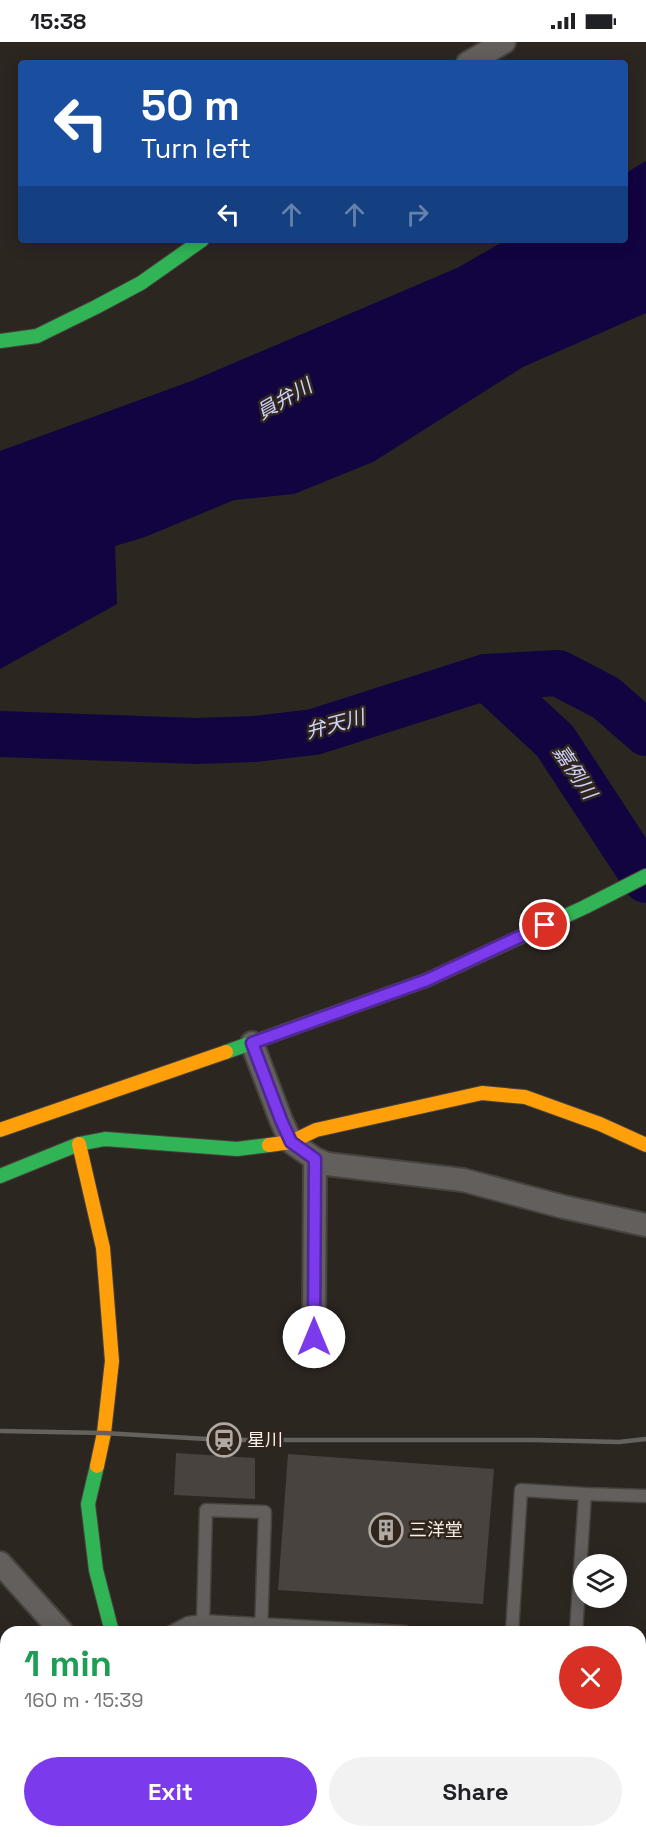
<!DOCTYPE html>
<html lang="en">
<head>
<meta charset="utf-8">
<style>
	:root { --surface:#fff; --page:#f2f2f2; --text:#202124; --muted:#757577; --accent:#7c3aed }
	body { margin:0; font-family:"Space Grotesk","Noto Sans JP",sans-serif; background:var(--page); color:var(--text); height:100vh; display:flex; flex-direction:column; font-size:22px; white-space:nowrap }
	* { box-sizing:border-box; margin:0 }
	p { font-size:20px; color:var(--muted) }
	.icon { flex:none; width:33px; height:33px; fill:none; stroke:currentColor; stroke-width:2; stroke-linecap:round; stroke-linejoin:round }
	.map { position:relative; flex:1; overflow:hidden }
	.panel { position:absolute; left:0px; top:1584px; width:646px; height:212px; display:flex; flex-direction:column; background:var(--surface); border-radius:18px 18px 0 0; box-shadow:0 3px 15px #0003 }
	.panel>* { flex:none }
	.guide { position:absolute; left:18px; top:18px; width:610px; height:183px; border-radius:6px; box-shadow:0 3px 15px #0003; background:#1a4fa0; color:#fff; overflow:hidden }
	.controls { position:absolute; left:573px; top:1512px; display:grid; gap:12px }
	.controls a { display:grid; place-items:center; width:54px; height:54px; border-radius:50%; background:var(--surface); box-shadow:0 3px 15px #0003; font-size:30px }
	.pin { position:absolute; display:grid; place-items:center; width:51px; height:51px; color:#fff; margin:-26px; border:3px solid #fff; border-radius:50%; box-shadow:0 2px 6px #0007 }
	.me { position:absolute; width:66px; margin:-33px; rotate:0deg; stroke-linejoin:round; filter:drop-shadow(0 0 4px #0008) }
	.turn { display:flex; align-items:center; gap:21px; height:126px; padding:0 24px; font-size:27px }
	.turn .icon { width:78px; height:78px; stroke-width:2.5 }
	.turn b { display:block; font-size:42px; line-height:51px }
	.lanes { display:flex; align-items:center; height:57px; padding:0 24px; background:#0003; justify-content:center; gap:30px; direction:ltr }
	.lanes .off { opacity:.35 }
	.round { display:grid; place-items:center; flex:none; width:63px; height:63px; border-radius:32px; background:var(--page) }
	.head { display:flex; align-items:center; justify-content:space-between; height:102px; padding:0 24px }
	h1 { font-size:36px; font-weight:700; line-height:45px; color:#1e9e55 }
	.primary-button { display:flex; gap:12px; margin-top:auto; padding:12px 24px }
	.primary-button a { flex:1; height:69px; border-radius:36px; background:var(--accent); color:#fff; font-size:24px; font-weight:700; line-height:69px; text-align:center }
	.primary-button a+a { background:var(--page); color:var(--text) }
	.status { display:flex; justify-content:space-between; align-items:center; height:42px; padding:0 30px; background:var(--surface); direction:ltr }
	.status svg { height:16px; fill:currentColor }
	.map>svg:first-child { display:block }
</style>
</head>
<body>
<div class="status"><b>15:38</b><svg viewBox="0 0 49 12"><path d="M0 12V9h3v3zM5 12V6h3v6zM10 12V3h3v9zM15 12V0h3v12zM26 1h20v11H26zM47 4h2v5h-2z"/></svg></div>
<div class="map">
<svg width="646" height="1795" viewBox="0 0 646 1795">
	<rect width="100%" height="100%" fill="#2c2621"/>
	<path fill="#120341" d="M 646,119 L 646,271 L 523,325 L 373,420 L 294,452 L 234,458 L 145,495 L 115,504 L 117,562 L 0,627 L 0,409 L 194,338 L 457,226 L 506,198 L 626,198 L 626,131 Z"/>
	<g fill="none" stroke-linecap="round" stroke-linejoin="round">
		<path stroke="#120341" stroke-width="46" d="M 486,635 L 555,699 L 646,838
			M 0,692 L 196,699 L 255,697 L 314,690 L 486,635 L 558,631 L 606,656 L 646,691"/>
	</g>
	<path fill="#48433e" d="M 176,1411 L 255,1416 L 255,1457 L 174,1453 Z
		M 288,1412 L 494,1427 L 483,1562 L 278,1548 Z
		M 640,1601 L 646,1601 L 646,1795 L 604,1795 L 605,1790 L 640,1790 Z"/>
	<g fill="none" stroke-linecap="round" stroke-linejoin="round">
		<defs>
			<path id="lane" d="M 203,1579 L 206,1468 L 265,1470 L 261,1590
				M 171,1590 L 188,1581 L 203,1579 L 405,1590
				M 512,1590 L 521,1448 L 585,1452
				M 576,1590 L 585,1452 L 646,1454
				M 389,1790 L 400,1795
				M 436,1795 L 436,1790
				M 501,1795 L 501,1790
				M 565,1795 L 565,1790"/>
			<path id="street" d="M 468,21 L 504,0
				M 252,1001 L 281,1078 L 291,1100 L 315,1117 L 327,1122 L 463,1138 L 564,1165 L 646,1183
				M 314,1295 L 315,1117
				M 0,1521 L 62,1590"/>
			<path id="fast" d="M 0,299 L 37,294 L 96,265 L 141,241 L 202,198
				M 226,1010 L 427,938 L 585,865 L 646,834
				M 0,1134 L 79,1102 L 105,1097 L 237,1107 L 269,1103
				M 97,1424 L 88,1462 L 96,1528 L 112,1590
				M 190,1790 L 198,1795"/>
			<path id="slow" d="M 0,1088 L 226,1010
				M 79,1102 L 103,1206 L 112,1319 L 104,1391 L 97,1424
				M 269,1103 L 291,1100 L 316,1088 L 482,1051 L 525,1055 L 600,1082 L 646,1103
				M 0,1612 L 6,1618"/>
			<path id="jam" d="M 120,1790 L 121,1795"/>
		</defs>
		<use href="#lane" stroke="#48423e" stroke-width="15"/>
		<use href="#street" stroke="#48423e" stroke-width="26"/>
		<use href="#fast" stroke="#48423e" stroke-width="16"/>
		<use href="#slow" stroke="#48423e" stroke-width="16"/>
		<use href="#jam" stroke="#48423e" stroke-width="16"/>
		<use href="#lane" stroke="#625f5c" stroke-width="12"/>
		<use href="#street" stroke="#625f5c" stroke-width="22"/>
		<use href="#fast" stroke="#30b455" stroke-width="14"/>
		<use href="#slow" stroke="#ff9f0a" stroke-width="14"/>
		<use href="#jam" stroke="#e5322d" stroke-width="14"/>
		<path stroke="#65625e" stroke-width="4.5" d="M 0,1389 L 104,1391 L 224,1398 L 535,1398 L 619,1400 L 646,1397"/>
	</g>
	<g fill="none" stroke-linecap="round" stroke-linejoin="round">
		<defs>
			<path id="route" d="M 314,1295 L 315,1117 L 291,1100 L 281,1078 L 252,1001 L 427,938 L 545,883"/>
		</defs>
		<use href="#route" stroke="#51269a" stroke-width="15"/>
		<use href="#route" stroke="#7c3aed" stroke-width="10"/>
	</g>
	<defs>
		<symbol id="station-ring" viewBox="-11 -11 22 22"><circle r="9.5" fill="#30261d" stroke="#b1aaa4" stroke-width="1.5"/><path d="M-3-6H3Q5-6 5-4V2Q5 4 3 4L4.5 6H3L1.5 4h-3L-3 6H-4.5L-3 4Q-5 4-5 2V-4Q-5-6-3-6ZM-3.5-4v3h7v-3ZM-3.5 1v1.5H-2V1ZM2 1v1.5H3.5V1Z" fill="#b1aaa4"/></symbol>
		<symbol id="building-ring" viewBox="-11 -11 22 22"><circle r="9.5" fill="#30261d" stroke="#b1aaa4" stroke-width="1.5"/><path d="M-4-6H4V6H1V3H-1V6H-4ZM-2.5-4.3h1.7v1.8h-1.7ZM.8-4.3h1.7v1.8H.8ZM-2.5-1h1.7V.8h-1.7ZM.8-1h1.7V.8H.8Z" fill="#b1aaa4"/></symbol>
	</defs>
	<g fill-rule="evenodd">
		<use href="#station-ring" x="205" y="1379" width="38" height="38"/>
		<use href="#building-ring" x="367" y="1469" width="38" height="38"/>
	</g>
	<g text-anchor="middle" stroke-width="5" stroke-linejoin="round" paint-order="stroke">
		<g font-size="18" fill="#f8f1eb" stroke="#30261d" text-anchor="start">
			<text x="247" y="1404">星川</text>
			<text x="409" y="1494">三洋堂</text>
		</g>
		<g font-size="20" font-style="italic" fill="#cdd3fd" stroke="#30261d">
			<text transform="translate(284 357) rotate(-30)" y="7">員弁川</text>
			<text transform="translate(335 682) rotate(-15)" y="7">弁天川</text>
			<text transform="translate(575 730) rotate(56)" y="7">嘉例川</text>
		</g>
	</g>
</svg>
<div class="controls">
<a><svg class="icon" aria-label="layers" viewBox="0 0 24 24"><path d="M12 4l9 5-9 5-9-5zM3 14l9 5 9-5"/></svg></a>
</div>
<div class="pin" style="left:545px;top:883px;background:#d93025"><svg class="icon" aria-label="arrive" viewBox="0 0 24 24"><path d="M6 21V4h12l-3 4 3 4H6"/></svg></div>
<svg class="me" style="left:314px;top:1295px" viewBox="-20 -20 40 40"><circle r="19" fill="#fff"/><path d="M0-13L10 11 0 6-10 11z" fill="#7c3aed"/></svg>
<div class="guide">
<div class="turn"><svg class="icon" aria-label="left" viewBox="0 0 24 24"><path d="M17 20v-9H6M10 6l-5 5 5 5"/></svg><div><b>50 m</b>Turn left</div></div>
<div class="lanes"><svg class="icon" aria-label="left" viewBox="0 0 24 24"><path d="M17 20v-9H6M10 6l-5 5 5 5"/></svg><svg class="icon off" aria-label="ahead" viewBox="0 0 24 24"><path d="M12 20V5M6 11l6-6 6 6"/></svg><svg class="icon off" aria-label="ahead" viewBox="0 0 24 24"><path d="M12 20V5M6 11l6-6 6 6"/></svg><svg class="icon off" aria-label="right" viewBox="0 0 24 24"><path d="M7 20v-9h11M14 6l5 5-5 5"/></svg></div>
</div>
<section class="panel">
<div class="head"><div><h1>1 min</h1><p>160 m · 15:39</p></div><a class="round" style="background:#d93025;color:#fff"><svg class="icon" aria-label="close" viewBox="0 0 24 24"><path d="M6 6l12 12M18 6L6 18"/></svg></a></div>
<div class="primary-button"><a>Exit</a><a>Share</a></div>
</section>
</div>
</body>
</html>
